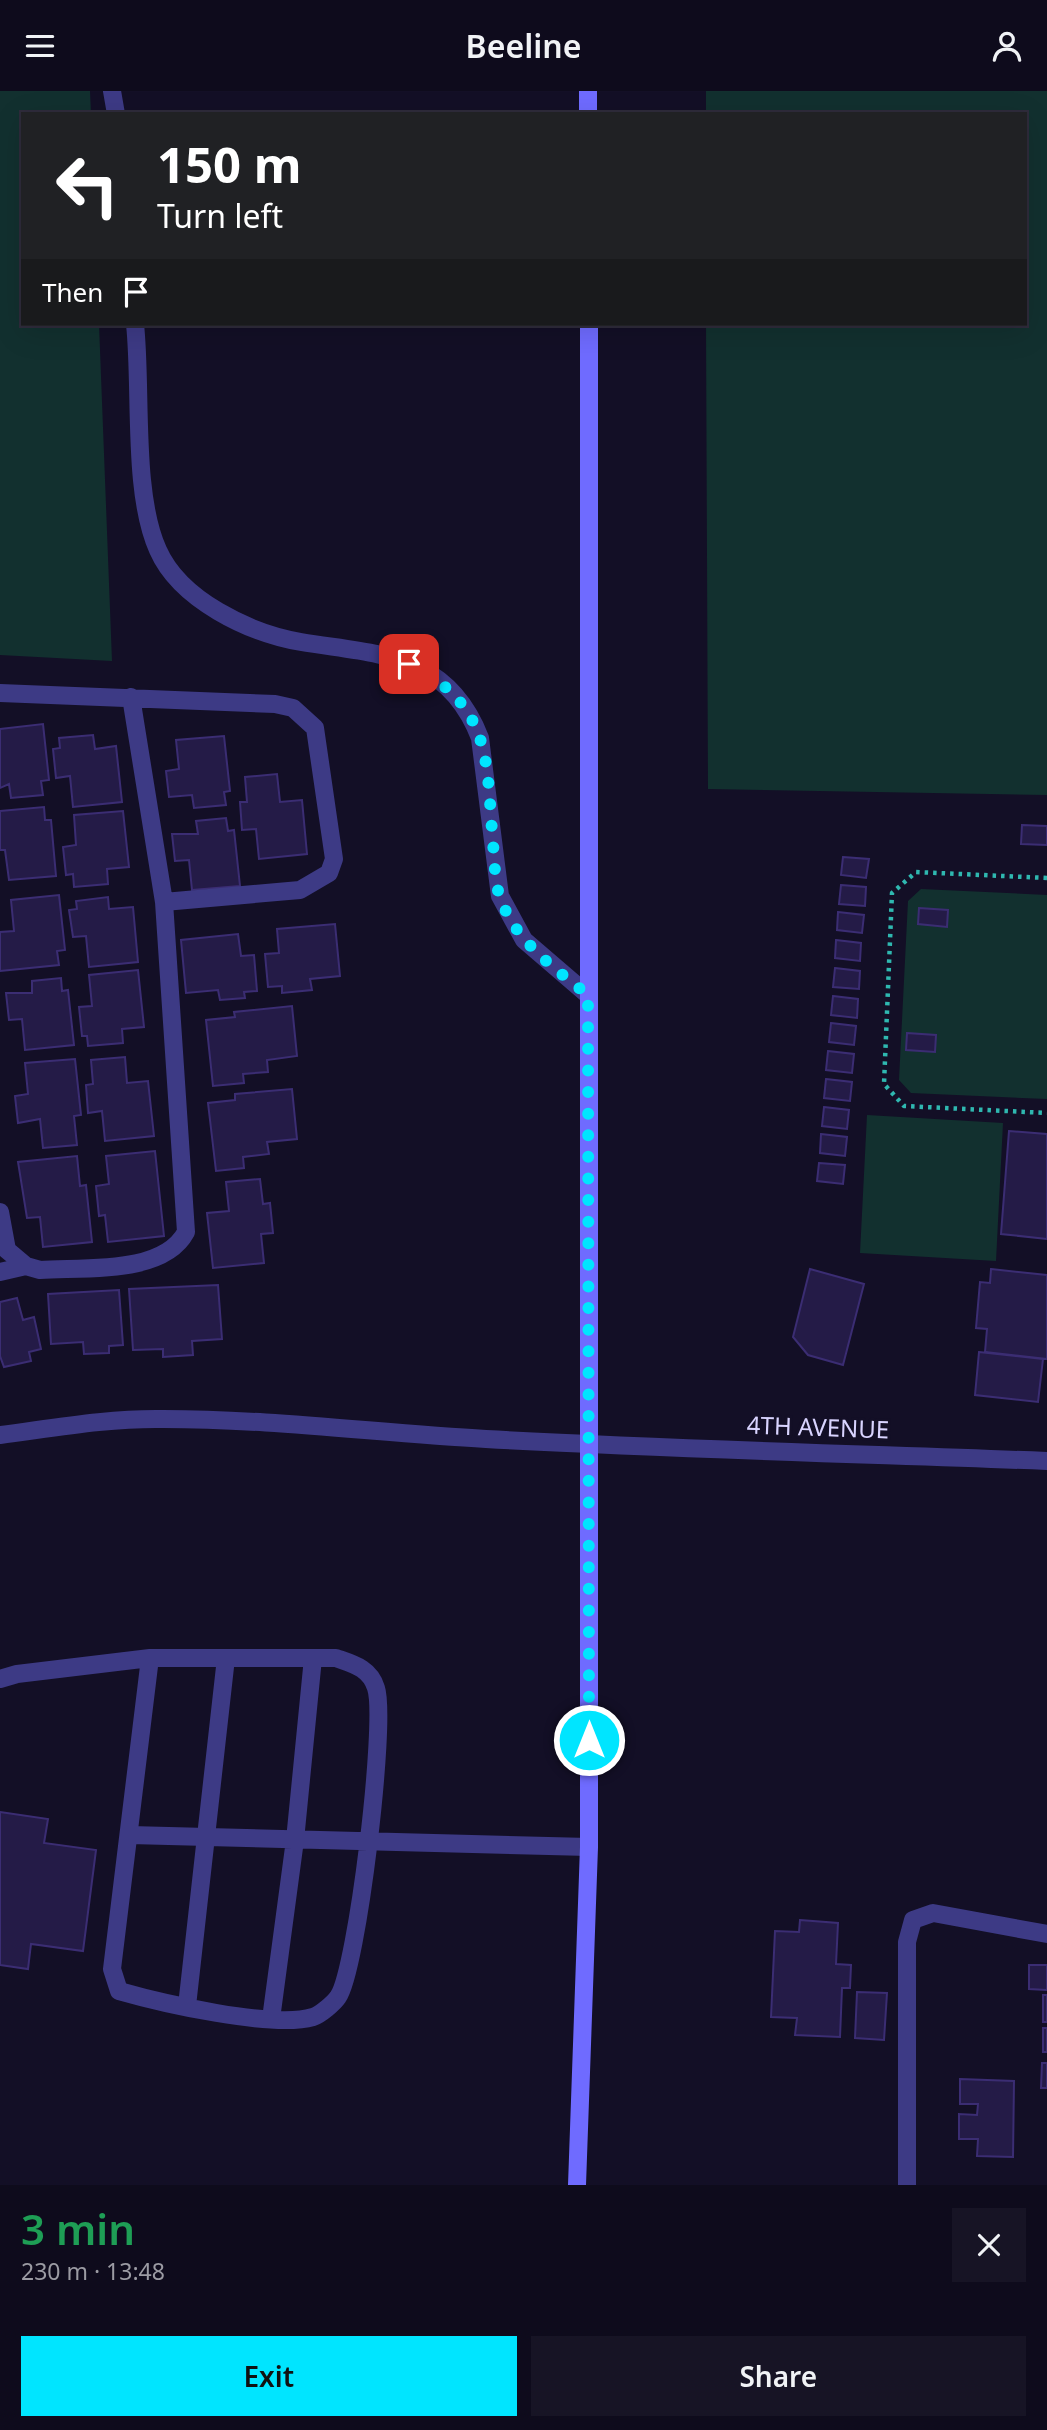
<!DOCTYPE html>
<html lang="en">
<head>
<meta charset="utf-8">
<style>
	:root { --surface:#0e0b1c; --page:#171425; --text:#f1f3f6; --muted:#9b9ba3; --line:#2e2b3b; --accent:#00e5ff }
	body { margin:0; font-family:"Noto Sans",sans-serif; background:var(--page); color:var(--text); height:100vh; display:flex; flex-direction:column; font-size:26px; white-space:nowrap }
	* { box-sizing:border-box; margin:0 }
	p { font-size:23px; color:var(--muted) }
	.icon { flex:none; width:38px; height:38px; fill:none; stroke:currentColor; stroke-width:2; stroke-linecap:round; stroke-linejoin:round }
	.map { position:relative; height:2094px; overflow:hidden }
	.details { display:flex; flex-direction:column; background:var(--surface); flex:1 }
	.details>* { flex:none }
	.top-card { position:absolute; left:21px; top:21px; width:1006px; height:214px; border-radius:0px; box-shadow:0 7px 28px #0002,0 0 0 2px var(--line); background:#202124; color:#fff; overflow:hidden }
	.pin { position:absolute; display:grid; place-items:center; width:60px; height:60px; color:#fff; margin:-30px; border-radius:14px; box-shadow:0 4px 10px #0006 }
	.me { position:absolute; width:77px; margin:-38px; rotate:0deg; stroke-linejoin:round; filter:drop-shadow(0 0 5px #0008) }
	.turn { display:flex; align-items:center; gap:24px; height:147px; padding:0 21px; font-size:32px }
	.turn .icon { width:91px; height:91px; stroke-width:2.5 }
	.turn b { display:block; font-size:49px; line-height:60px }
	.then { display:flex; align-items:center; height:66px; padding:0 21px; background:#0003; gap:14px; font-size:26px }
	.round { display:grid; place-items:center; flex:none; width:74px; height:74px; border-radius:0px; background:var(--page) }
	.headline { display:flex; align-items:center; justify-content:space-between; height:119px; padding:0 21px }
	h1 { font-size:42px; font-weight:600; line-height:52px; color:#1e9e55 }
	.button { display:flex; gap:14px; margin-top:auto; padding:14px 21px }
	.button a { flex:1; height:80px; border-radius:0px; background:var(--accent); color:#111; font-size:28px; font-weight:600; line-height:80px; text-align:center }
	.button a+a { background:var(--page); color:var(--text) }
	header { display:flex; justify-content:space-between; align-items:center; height:91px; padding:0 21px; background:var(--surface); font-size:32px; font-weight:600 }
	.map>svg:first-child { display:block }
</style>
</head>
<body>
<header><svg class="icon" aria-label="menu" viewBox="0 0 24 24"><path d="M4 6h16M4 12h16M4 18h16"/></svg>Beeline<svg class="icon" aria-label="person" viewBox="0 0 24 24"><circle cx="12" cy="8" r="4"/><path d="M4 21q1-7 8-7t8 7"/></svg></header>
<div class="map">
<svg width="1047" height="2094" viewBox="0 0 1047 2094">
	<rect width="100%" height="100%" fill="#130f26"/>
	<path fill="#12302f" d="M 0,0 L 90,0 L 91,23 L 23,23 L 23,233 L 99,233 L 112,570 L 0,564 Z
		M 706,0 L 1047,0 L 1047,704 L 708,698 L 706,233 L 1026,233 L 1026,23 L 706,23 Z
		M 921,798 L 1047,804 L 1047,1008 L 911,1002 L 899,989 L 908,810 Z
		M 867,1024 L 1003,1032 L 996,1170 L 860,1162 Z"/>
	<path fill="#241b47" stroke="#3b2d73" stroke-width="2" d="M 43,633 L 49,689 L 41,690 L 43,704 L 11,707 L 9,693 L 0,697 L 0,638 Z
		M 93,644 L 95,658 L 116,655 L 122,711 L 73,716 L 70,685 L 56,687 L 53,658 L 60,657 L 59,647 Z
		M 224,645 L 230,700 L 224,701 L 226,714 L 194,717 L 192,704 L 169,706 L 166,680 L 179,678 L 176,649 Z
		M 277,683 L 280,711 L 302,709 L 307,763 L 259,768 L 256,738 L 242,739 L 240,711 L 247,711 L 245,686 Z
		M 44,716 L 45,729 L 51,729 L 56,785 L 9,789 L 5,759 L 0,759 L 0,720 Z
		M 123,720 L 129,776 L 107,778 L 108,793 L 74,796 L 73,783 L 66,784 L 63,756 L 76,754 L 74,724 Z
		M 226,727 L 228,740 L 234,739 L 240,795 L 192,799 L 189,769 L 175,770 L 172,743 L 198,743 L 196,730 Z
		M 1022,734 L 1047,735 L 1047,754 L 1021,753 Z
		M 843,766 L 869,768 L 866,787 L 841,784 Z
		M 841,794 L 866,796 L 865,815 L 839,813 Z
		M 59,804 L 65,859 L 57,860 L 59,874 L 0,880 L 0,841 L 14,840 L 11,809 Z
		M 108,806 L 109,818 L 133,816 L 138,871 L 89,876 L 86,845 L 73,846 L 69,819 L 77,818 L 76,810 Z
		M 919,817 L 948,819 L 947,836 L 918,833 Z
		M 838,821 L 864,824 L 862,842 L 837,839 Z
		M 335,833 L 340,885 L 310,888 L 312,899 L 282,902 L 282,895 L 268,896 L 265,863 L 279,862 L 277,838 Z
		M 238,843 L 241,865 L 254,864 L 257,900 L 244,901 L 245,907 L 220,909 L 218,899 L 186,902 L 181,849 Z
		M 836,849 L 861,852 L 860,870 L 835,867 Z
		M 835,877 L 860,880 L 859,898 L 833,896 Z
		M 138,879 L 144,936 L 122,938 L 123,952 L 88,955 L 87,945 L 82,945 L 79,916 L 92,915 L 89,884 Z
		M 61,887 L 62,900 L 68,899 L 74,954 L 25,959 L 22,928 L 9,929 L 6,902 L 32,902 L 32,890 Z
		M 833,905 L 858,908 L 857,927 L 831,924 Z
		M 292,915 L 297,965 L 267,969 L 268,981 L 243,983 L 244,992 L 213,995 L 206,929 L 235,926 L 234,921 Z
		M 831,932 L 856,935 L 854,954 L 829,951 Z
		M 907,942 L 936,944 L 935,961 L 906,959 Z
		M 828,960 L 854,963 L 852,982 L 826,979 Z
		M 125,966 L 127,992 L 148,990 L 154,1045 L 105,1050 L 102,1020 L 88,1022 L 86,994 L 93,993 L 91,969 Z
		M 75,968 L 81,1024 L 74,1025 L 77,1054 L 43,1057 L 40,1028 L 18,1032 L 15,1005 L 28,1003 L 25,972 Z
		M 826,988 L 852,991 L 850,1010 L 824,1007 Z
		M 292,998 L 297,1048 L 267,1051 L 269,1063 L 243,1066 L 244,1077 L 216,1080 L 208,1012 L 235,1009 L 235,1003 Z
		M 824,1016 L 849,1019 L 847,1038 L 822,1035 Z
		M 1009,1040 L 1047,1043 L 1047,1148 L 1001,1143 Z
		M 821,1043 L 847,1046 L 845,1065 L 820,1062 Z
		M 155,1060 L 164,1145 L 108,1151 L 105,1124 L 99,1125 L 96,1095 L 109,1093 L 106,1065 Z
		M 77,1065 L 80,1095 L 86,1094 L 92,1151 L 43,1156 L 40,1126 L 27,1127 L 18,1071 Z
		M 819,1072 L 845,1074 L 843,1093 L 817,1090 Z
		M 260,1088 L 263,1113 L 270,1112 L 273,1142 L 261,1143 L 264,1172 L 213,1177 L 207,1122 L 229,1120 L 226,1091 Z
		M 810,1178 L 864,1193 L 843,1274 L 808,1264 L 793,1246 Z
		M 991,1178 L 1047,1184 L 1047,1268 L 985,1261 L 987,1238 L 976,1237 L 980,1191 L 990,1192 Z
		M 218,1194 L 222,1248 L 192,1250 L 193,1264 L 163,1266 L 163,1258 L 133,1259 L 129,1198 Z
		M 119,1199 L 123,1254 L 109,1255 L 109,1262 L 84,1263 L 83,1251 L 51,1253 L 48,1203 Z
		M 17,1207 L 23,1229 L 34,1226 L 41,1258 L 29,1261 L 31,1270 L 4,1276 L 0,1265 L 0,1211 Z
		M 979,1261 L 1043,1268 L 1038,1311 L 975,1304 Z
		M 0,1721 L 48,1728 L 44,1752 L 96,1759 L 83,1860 L 31,1853 L 28,1878 L 0,1874 Z
		M 800,1829 L 838,1832 L 836,1873 L 851,1874 L 850,1897 L 842,1897 L 840,1946 L 795,1944 L 797,1927 L 771,1926 L 775,1840 L 799,1841 Z
		M 1029,1874 L 1047,1874 L 1047,1899 L 1029,1898 Z
		M 857,1901 L 887,1902 L 884,1949 L 855,1947 Z
		M 1043,1904 L 1047,1904 L 1047,1931 L 1043,1931 Z
		M 1043,1937 L 1047,1937 L 1047,1961 L 1043,1961 Z
		M 1042,1972 L 1047,1972 L 1047,1997 L 1041,1997 Z
		M 960,1988 L 1014,1990 L 1013,2066 L 977,2065 L 978,2048 L 959,2048 L 959,2023 L 977,2024 L 978,2013 L 960,2013 Z"/>
	<g fill="none" stroke-linecap="round" stroke-linejoin="round">
		<path stroke="#2fb8b0" stroke-width="4.5" stroke-dasharray="3.5 5" stroke-linecap="butt" d="M 1047,787 L 916,781 L 892,802 L 884,993 L 904,1015 L 1047,1022"/>
		<path stroke="#3d3a85" stroke-width="18" d="M 0,602 L 275,613 L 293,617 L 315,637 L 334,768 L 329,782 L 300,799 L 164,811
			M 0,1121 L 7,1159 L 26,1175 L 40,1179 C 84,1176 163,1184 186,1141 L 164,811 L 131,606
			M 0,1181 L 26,1175
			M 0,1588 L 17,1583 L 150,1567 L 336,1567 C 353,1573 370,1577 376,1597 C 387,1630 357,1880 338,1906 C 334,1912 320,1924 313,1926 C 273,1938 161,1912 119,1900 L 112,1878 L 150,1567
			M 130,1744 L 589,1756
			M 187,1915 L 226,1567
			M 271,1928 L 295,1749 L 313,1567"/>
		<path stroke="#3d3a85" stroke-width="18" d="M 112,0 L 116,23
			M 135,233 C 142,298 132,402 158,459 C 180,509 249,542 301,551 C 378,564 447,561 480,647 L 500,805 L 524,849 L 588,904
			M 0,1344 C 54,1337 109,1327 163,1328 C 271,1328 378,1342 486,1348 C 673,1358 860,1363 1047,1370
			M 907,2094 L 907,1851 L 913,1829 L 933,1822 L 1047,1843"/>
		<path stroke="#6f6bff" stroke-width="18" d="M 588,0 L 588,23
			M 577,2094 L 589,1756 L 589,233"/>
	</g>
	<g fill="none" stroke-linecap="round" stroke-linejoin="round">
		<path stroke="#00e5ff" stroke-width="12" stroke-dasharray="0 21.6" d="M 409,573 C 493,615 486,669 493,753 C 495,770 494,790 500,806 C 515,850 553,876 588,904 L 589,1649"/>
	</g>
	<g text-anchor="middle" stroke-width="6" stroke-linejoin="round" paint-order="stroke">
		<g font-size="24" fill="#d9d4ff" stroke="#130f26">
			<text transform="translate(818 1337) rotate(2)" y="8">4TH AVENUE</text>
		</g>
	</g>
</svg>
<div class="pin" style="left:409px;top:573px;background:#d93025"><svg class="icon" aria-label="arrive" viewBox="0 0 24 24"><path d="M6 21V4h12l-3 4 3 4H6"/></svg></div>
<svg class="me" style="left:589px;top:1649px" viewBox="-20 -20 40 40"><circle r="17" fill="#00e5ff" stroke="#fff" stroke-width="3"/><path d="M0-11L8 9 0 5-8 9z" fill="#fff"/></svg>
<div class="top-card">
<div class="turn"><svg class="icon" aria-label="left" viewBox="0 0 24 24"><path d="M17 20v-9H6M10 6l-5 5 5 5"/></svg><div><b>150 m</b>Turn left</div></div>
<div class="then">Then<svg class="icon" aria-label="arrive" viewBox="0 0 24 24"><path d="M6 21V4h12l-3 4 3 4H6"/></svg></div>
</div>
</div>
<section class="details">
<div class="headline"><div><h1>3 min</h1><p>230 m · 13:48</p></div><a class="round"><svg class="icon" aria-label="close" viewBox="0 0 24 24"><path d="M6 6l12 12M18 6L6 18"/></svg></a></div>
<div class="button"><a>Exit</a><a>Share</a></div>
</section>
</body>
</html>
